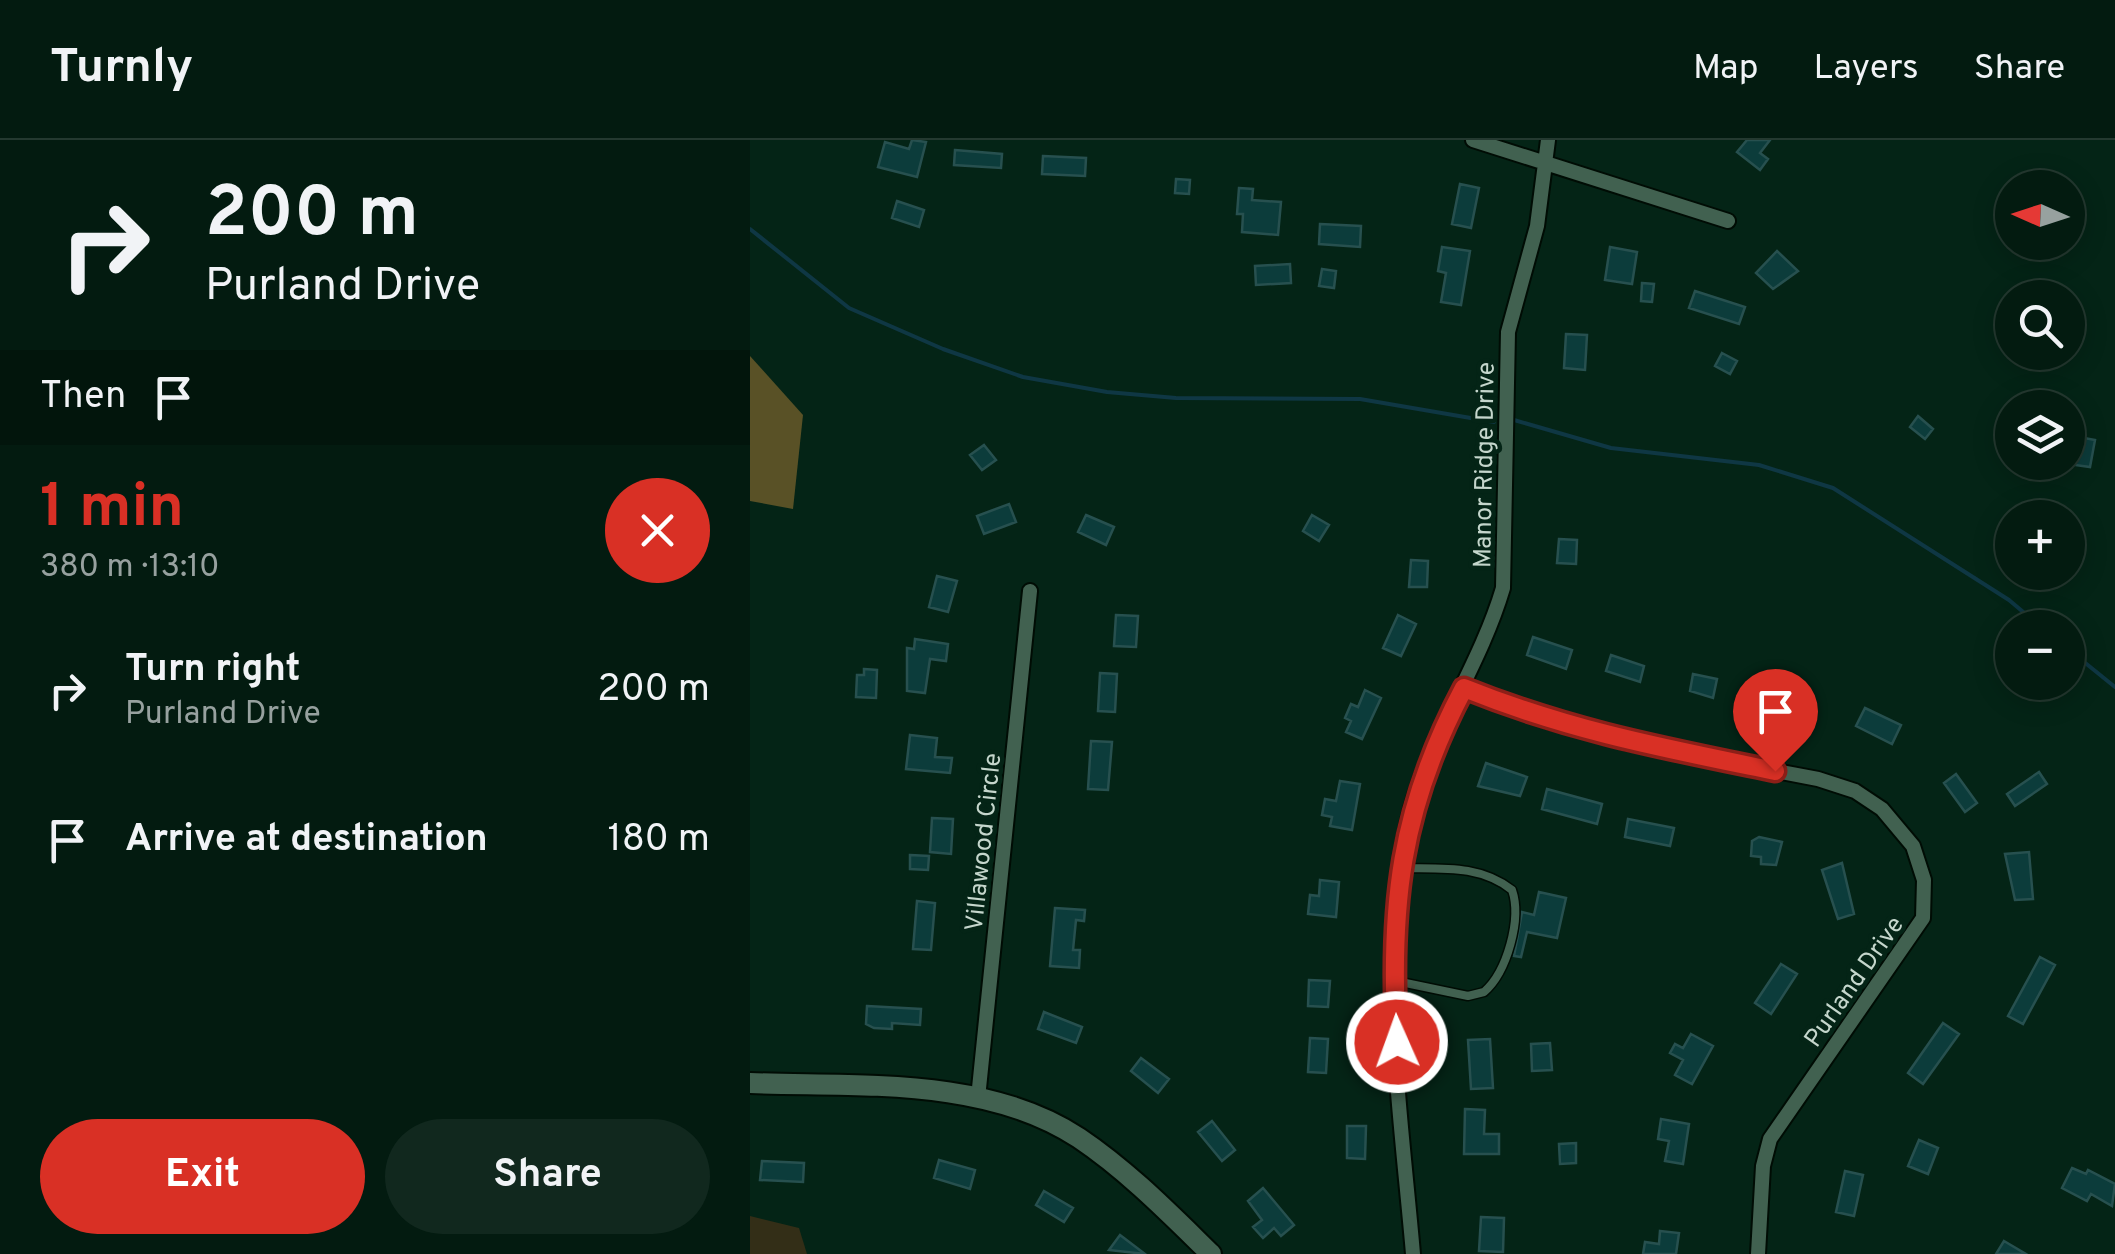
<!DOCTYPE html>
<html lang="en">
<head>
<meta charset="utf-8">
<style>
	:root { --surface:#031b10; --page:#11281e; --text:#f1f3f6; --muted:#97a19f; --line:#243930; --accent:#d93025 }
	body { margin:0; font-family:Overpass,sans-serif; background:var(--page); color:var(--text); height:100vh; display:flex; flex-direction:column; font-size:38px; white-space:nowrap }
	* { box-sizing:border-box; margin:0 }
	p { font-size:32px; color:var(--muted) }
	.icon { flex:none; width:55px; height:55px; fill:none; stroke:currentColor; stroke-width:2; stroke-linecap:round; stroke-linejoin:round }
	.map { position:relative; flex:1; overflow:hidden }
	.sheet { display:flex; flex-direction:column; background:var(--surface); width:750px }
	.sheet>* { flex:none }
	.banner { background:#031b10; color:var(--text); overflow:hidden }
	.needle { width:65px; rotate:273deg }
	.buttons { position:absolute; left:1245px; top:30px; display:grid; gap:20px }
	.buttons a { display:grid; place-items:center; width:90px; height:90px; border-radius:50%; background:var(--surface); box-shadow:0 5px 25px #0003,0 0 0 2px var(--line); font-size:50px }
	.pin { position:absolute; display:grid; place-items:center; width:85px; height:85px; color:#fff; margin:-102px -42px; border-radius:50% 50% 50% 0; rotate:-45deg; box-shadow:0 0 10px #0007 }
	.pin .icon { rotate:45deg }
	.me { position:absolute; width:110px; margin:-55px; rotate:358deg; stroke-linejoin:round; filter:drop-shadow(0 0 8px #0008) }
	.turn { display:flex; align-items:center; gap:35px; height:210px; padding:0 40px; font-size:45px }
	.turn .icon { width:130px; height:130px; stroke-width:2.5 }
	.turn b { display:block; font-size:70px; line-height:85px }
	.then { display:flex; align-items:center; height:95px; padding:0 40px; background:#0003; gap:20px; font-size:38px }
	.round { display:grid; place-items:center; flex:none; width:105px; height:105px; border-radius:52px; background:var(--page) }
	.overview { display:flex; align-items:center; justify-content:space-between; height:170px; padding:0 40px }
	h1 { font-size:60px; font-weight:700; line-height:75px; color:var(--accent) }
	.button { display:flex; gap:20px; margin-top:auto; padding:20px 40px }
	.button a { flex:1; height:115px; border-radius:60px; background:var(--accent); color:#fff; font-size:40px; font-weight:700; line-height:115px; text-align:center }
	.button a+a { background:var(--page); color:var(--text) }
	ul { padding:0; list-style:none }
	li { display:flex; align-items:center; gap:30px; height:150px; padding:0 40px }
	li div { flex:1 }
	li b { display:block; font-size:38px }
	li em { font-style:normal }
	header { display:flex; align-items:center; gap:60px; box-sizing:border-box; height:140px; padding:0 50px; background:var(--surface); border-bottom:2px solid var(--line) }
	header strong { font-size:48px }
	nav { display:flex; gap:55px; margin-inline-start:auto; font-size:35px }
	main { display:flex; flex:1; min-height:0 }
	.map>svg:first-child { display:block }
</style>
</head>
<body>
<header>
<strong>Turnly</strong>
<nav><a>Map</a><a>Layers</a><a>Share</a></nav>
</header>
<main>
<section class="sheet">
<div class="banner">
<div class="turn"><svg class="icon" aria-label="right" viewBox="0 0 24 24"><path d="M7 20v-9h11M14 6l5 5-5 5"/></svg><div><b>200 m</b>Purland Drive</div></div>
<div class="then">Then<svg class="icon" aria-label="arrive" viewBox="0 0 24 24"><path d="M6 21V4h12l-3 4 3 4H6"/></svg></div>
</div>
<div class="overview"><div><h1>1 min</h1><p>380 m · 13:10</p></div><a class="round" style="background:#d93025;color:#fff"><svg class="icon" aria-label="close" viewBox="0 0 24 24"><path d="M6 6l12 12M18 6L6 18"/></svg></a></div>
<ul>
<li><svg class="icon" aria-label="right" viewBox="0 0 24 24"><path d="M7 20v-9h11M14 6l5 5-5 5"/></svg><div><b>Turn right</b><p>Purland Drive</p></div><em>200 m</em></li>
<li><svg class="icon" aria-label="arrive" viewBox="0 0 24 24"><path d="M6 21V4h12l-3 4 3 4H6"/></svg><div><b>Arrive at destination</b></div><em>180 m</em></li>
</ul>
<div class="button"><a>Exit</a><a>Share</a></div>
</section>
<div class="map">
<svg width="1365" height="1114" viewBox="0 0 1365 1114">
	<rect width="100%" height="100%" fill="#042416"/>
	<path fill="#332e17" d="M 0,1076 L 49,1088 L 57,1114 L 0,1114 Z"/>
	<path fill="#595126" d="M 0,216 L 53,275 L 43,369 L 0,361 Z"/>
	<g fill="none" stroke-linecap="round" stroke-linejoin="round">
		<path stroke="#0f3744" stroke-width="4" d="M 0,89 L 99,168 L 193,209 L 273,237 L 357,252 L 426,258 L 610,259 L 744,282
			M 764,280 L 861,308 L 1009,325 L 1083,348 L 1259,460 L 1292,488
			M 1318,509 L 1365,547"/>
	</g>
	<path fill="#0c3c3b" stroke="#27504f" stroke-width="2.5" d="M 162,0 L 176,2 L 167,37 L 128,27 L 135,2 L 159,9 Z
		M 997,0 L 1020,0 L 1010,13 L 1018,19 L 1010,30 L 987,12 Z
		M 205,10 L 252,14 L 251,28 L 204,25 Z
		M 293,16 L 336,18 L 335,36 L 292,34 Z
		M 426,39 L 440,40 L 439,54 L 425,53 Z
		M 710,44 L 729,48 L 721,88 L 702,84 Z
		M 489,48 L 503,49 L 502,60 L 531,62 L 528,95 L 492,92 L 493,74 L 487,74 Z
		M 147,61 L 174,70 L 169,87 L 142,78 Z
		M 570,84 L 611,86 L 610,107 L 569,104 Z
		M 692,107 L 720,111 L 711,165 L 691,162 L 696,133 L 688,131 Z
		M 860,107 L 887,112 L 882,144 L 855,140 Z
		M 1027,111 L 1048,131 L 1023,149 L 1006,133 Z
		M 540,124 L 541,143 L 506,145 L 505,126 Z
		M 572,129 L 586,131 L 584,148 L 569,146 Z
		M 892,143 L 904,144 L 902,162 L 891,161 Z
		M 945,151 L 995,167 L 989,184 L 939,168 Z
		M 816,194 L 837,195 L 835,230 L 814,228 Z
		M 972,213 L 987,221 L 980,234 L 965,226 Z
		M 1168,276 L 1183,289 L 1175,299 L 1160,287 Z
		M 1318,295 L 1345,300 L 1340,327 L 1318,324 Z
		M 234,305 L 246,320 L 232,330 L 220,315 Z
		M 259,364 L 266,382 L 234,394 L 227,376 Z
		M 336,375 L 364,387 L 356,405 L 328,392 Z
		M 562,375 L 579,385 L 569,401 L 553,391 Z
		M 809,399 L 827,400 L 826,424 L 807,423 Z
		M 661,420 L 678,421 L 677,447 L 659,447 Z
		M 187,436 L 207,441 L 198,472 L 179,467 Z
		M 366,475 L 388,476 L 386,507 L 364,506 Z
		M 648,475 L 666,484 L 651,516 L 633,508 Z
		M 783,497 L 822,510 L 816,529 L 777,515 Z
		M 165,499 L 198,504 L 196,521 L 180,519 L 175,553 L 157,551 L 157,508 L 164,509 Z
		M 861,515 L 894,526 L 890,542 L 856,531 Z
		M 114,529 L 127,530 L 126,558 L 106,557 L 107,535 L 114,535 Z
		M 350,533 L 367,534 L 365,572 L 348,571 Z
		M 943,534 L 967,539 L 963,558 L 940,551 Z
		M 615,550 L 631,558 L 612,599 L 596,592 L 601,581 L 595,578 L 601,564 L 608,567 Z
		M 1115,568 L 1151,585 L 1142,604 L 1106,586 Z
		M 160,595 L 187,598 L 185,617 L 202,618 L 200,633 L 156,629 Z
		M 341,601 L 362,602 L 358,650 L 338,649 Z
		M 736,623 L 777,637 L 770,656 L 728,646 Z
		M 1289,632 L 1297,644 L 1265,666 L 1257,654 Z
		M 1206,634 L 1227,663 L 1215,672 L 1194,643 Z
		M 590,641 L 610,644 L 602,690 L 580,686 L 582,677 L 572,675 L 575,659 L 586,661 Z
		M 797,649 L 852,664 L 847,684 L 792,669 Z
		M 182,678 L 203,679 L 201,714 L 180,712 Z
		M 878,679 L 924,688 L 920,706 L 875,697 Z
		M 1009,697 L 1032,702 L 1026,725 L 1011,724 L 1011,717 L 1001,716 L 1002,701 Z
		M 1279,712 L 1283,759 L 1265,760 L 1255,714 Z
		M 160,715 L 179,716 L 178,730 L 160,729 Z
		M 1092,723 L 1104,774 L 1088,779 L 1072,730 Z
		M 570,740 L 589,742 L 586,777 L 558,774 L 560,755 L 569,756 Z
		M 789,752 L 816,758 L 807,798 L 777,792 L 771,817 L 764,816 L 772,772 L 784,775 Z
		M 167,761 L 185,763 L 181,810 L 163,809 Z
		M 305,768 L 335,770 L 334,781 L 326,780 L 323,810 L 330,810 L 329,828 L 300,826 Z
		M 1290,817 L 1305,825 L 1273,884 L 1258,876 Z
		M 1031,824 L 1047,834 L 1021,874 L 1005,863 Z
		M 559,840 L 580,841 L 578,867 L 558,866 Z
		M 117,866 L 171,869 L 170,885 L 142,883 L 142,889 L 124,888 L 116,884 Z
		M 294,872 L 332,887 L 326,903 L 288,889 Z
		M 1193,883 L 1209,894 L 1173,944 L 1158,933 Z
		M 941,894 L 963,906 L 942,944 L 925,935 L 933,920 L 920,913 L 925,904 L 933,908 Z
		M 560,898 L 578,899 L 576,933 L 558,932 Z
		M 740,899 L 743,948 L 721,949 L 718,900 Z
		M 800,903 L 802,930 L 782,931 L 781,904 Z
		M 391,918 L 419,939 L 408,953 L 381,931 Z
		M 715,969 L 735,970 L 734,994 L 749,994 L 749,1014 L 714,1014 Z
		M 911,979 L 939,984 L 933,1024 L 915,1021 L 919,1001 L 908,999 Z
		M 462,981 L 485,1010 L 472,1021 L 448,992 Z
		M 597,986 L 616,986 L 615,1019 L 597,1018 Z
		M 1169,1000 L 1188,1008 L 1178,1034 L 1158,1026 Z
		M 826,1003 L 826,1023 L 810,1024 L 809,1004 Z
		M 189,1020 L 225,1030 L 220,1049 L 184,1038 Z
		M 12,1021 L 54,1023 L 53,1042 L 10,1040 Z
		M 1322,1028 L 1336,1034 L 1338,1030 L 1365,1044 L 1362,1066 L 1341,1054 L 1337,1061 L 1312,1048 Z
		M 1095,1031 L 1113,1035 L 1104,1076 L 1086,1072 Z
		M 513,1048 L 544,1085 L 531,1096 L 524,1088 L 513,1098 L 503,1087 L 512,1080 L 498,1061 Z
		M 294,1051 L 323,1068 L 314,1082 L 286,1065 Z
		M 731,1077 L 754,1078 L 753,1112 L 729,1111 Z
		M 910,1091 L 929,1093 L 926,1114 L 893,1114 L 895,1102 L 909,1104 Z
		M 370,1095 L 395,1114 L 359,1110 Z
		M 1254,1101 L 1276,1114 L 1246,1114 Z"/>
	<g fill="none" stroke-linecap="round" stroke-linejoin="round">
		<defs>
			<path id="lane" d="M 646,841 L 718,856 L 734,852 C 757,832 772,779 762,750 C 729,724 690,729 651,728"/>
			<path id="street" d="M 723,0 L 978,81
				M 713,548 L 798,581 L 878,603 L 1068,639 L 1105,651 L 1132,669 L 1163,706 L 1174,740 L 1173,778 L 1020,999 L 1013,1026 L 1008,1114
				M 228,958 L 280,451
				M 663,1114 C 651,974 627,820 658,681 C 677,599 729,529 753,448 L 758,192 L 787,86 L 798,0"/>
			<path id="secondary" d="M 0,943 C 107,947 235,936 329,998 C 378,1031 419,1073 461,1114"/>
		</defs>
		<use href="#lane" stroke="#000c04" stroke-width="11"/>
		<use href="#street" stroke="#000c04" stroke-width="18"/>
		<use href="#secondary" stroke="#000c04" stroke-width="24"/>
		<use href="#lane" stroke="#416150" stroke-width="8"/>
		<use href="#street" stroke="#416150" stroke-width="14"/>
		<use href="#secondary" stroke="#416150" stroke-width="20"/>
	</g>
	<g fill="none" stroke-linecap="round" stroke-linejoin="round">
		<defs>
			<path id="route" d="M 647,902 C 639,767 650,668 714,548 C 821,591 913,608 1025,631"/>
		</defs>
		<use href="#route" stroke="#8d1f18" stroke-width="25"/>
		<use href="#route" stroke="#d93025" stroke-width="18"/>
	</g>
	<g text-anchor="middle" stroke-width="9" stroke-linejoin="round" paint-order="stroke">
		<g font-size="25" fill="#c5d6cc" stroke="#042416">
			<text transform="translate(733 325) rotate(-89)" y="9">Manor Ridge Drive</text>
			<text transform="translate(232 702) rotate(-84)" y="9">Villawood Circle</text>
			<text transform="translate(1103 841) rotate(-55)" y="9">Purland Drive</text>
		</g>
	</g>
</svg>
<div class="buttons">
<a><svg class="needle" viewBox="-14 -14 28 28"><path d="M0-13l5 13h-10z" fill="#e53935"/><path d="M0 13l5-13h-10z" fill="#97a19f"/></svg></a>
<a><svg class="icon" aria-label="search" viewBox="0 0 24 24"><circle cx="10" cy="10" r="6"/><path d="M15 15l6 6"/></svg></a>
<a><svg class="icon" aria-label="layers" viewBox="0 0 24 24"><path d="M12 4l9 5-9 5-9-5zM3 14l9 5 9-5"/></svg></a>
<a>+</a>
<a>−</a>
</div>
<div class="pin" style="left:1025px;top:631px;background:#d93025"><svg class="icon" aria-label="arrive" viewBox="0 0 24 24"><path d="M6 21V4h12l-3 4 3 4H6"/></svg></div>
<svg class="me" style="left:647px;top:902px" viewBox="-20 -20 40 40"><circle r="17" fill="#d93025" stroke="#fff" stroke-width="3"/><path d="M0-11L8 9 0 5-8 9z" fill="#fff"/></svg>
</div>
</main>
</body>
</html>
